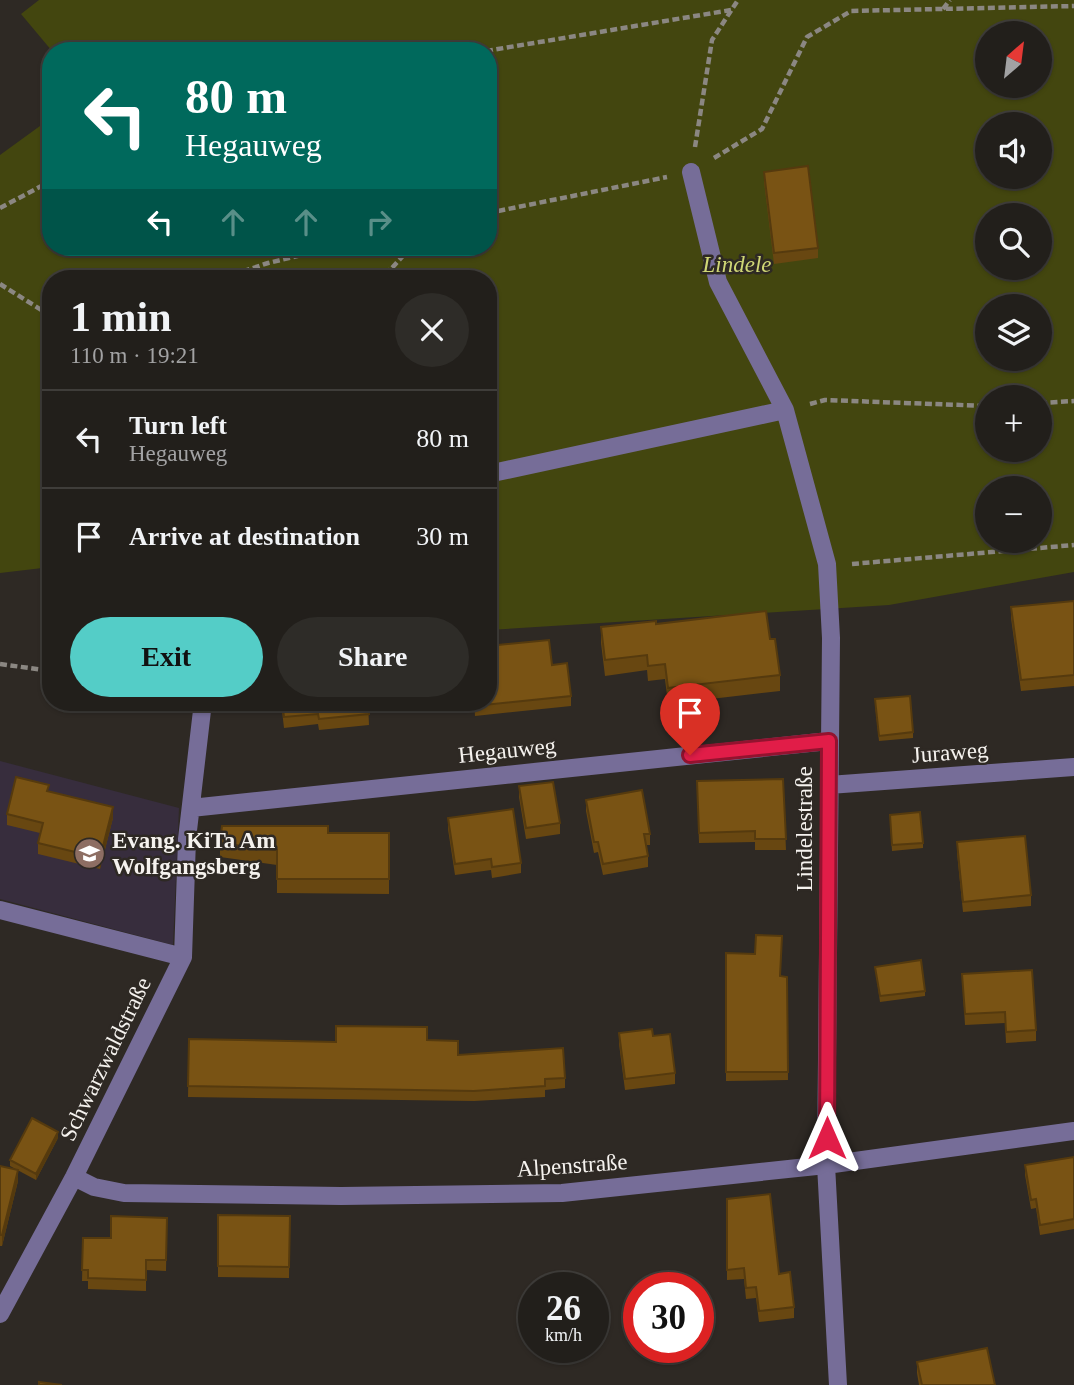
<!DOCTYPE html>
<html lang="en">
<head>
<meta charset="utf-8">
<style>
	:root { --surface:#221f1b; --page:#2e2c28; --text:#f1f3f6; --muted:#a2a2a3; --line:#3f3d3a; --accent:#54cdc7 }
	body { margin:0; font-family:Georgia,serif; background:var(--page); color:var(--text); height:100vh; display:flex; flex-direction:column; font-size:26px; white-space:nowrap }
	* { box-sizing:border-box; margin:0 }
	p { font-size:23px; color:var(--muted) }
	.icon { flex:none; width:38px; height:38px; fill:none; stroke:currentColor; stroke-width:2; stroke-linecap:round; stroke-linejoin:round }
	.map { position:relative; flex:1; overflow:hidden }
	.panel { position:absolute; left:42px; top:270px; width:455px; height:441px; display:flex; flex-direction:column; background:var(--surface); border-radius:28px; box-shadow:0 2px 5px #0004,0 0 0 2px var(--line) }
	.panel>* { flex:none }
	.banner { position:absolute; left:42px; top:42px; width:455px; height:214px; border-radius:28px; box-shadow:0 2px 5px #0004,0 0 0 2px var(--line); background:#00695c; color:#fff; overflow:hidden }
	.needle { width:46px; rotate:28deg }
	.controls { position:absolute; left:975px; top:21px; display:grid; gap:14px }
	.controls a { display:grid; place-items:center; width:77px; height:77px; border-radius:50%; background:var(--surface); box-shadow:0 2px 5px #0004,0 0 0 2px var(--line); font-size:35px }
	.speed { position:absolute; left:518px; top:1272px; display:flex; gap:14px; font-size:35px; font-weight:700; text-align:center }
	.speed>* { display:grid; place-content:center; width:91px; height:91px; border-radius:50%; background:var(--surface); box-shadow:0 2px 5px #0004,0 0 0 2px var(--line); line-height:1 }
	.speed small { font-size:18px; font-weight:400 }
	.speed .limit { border:10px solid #d22; background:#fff; color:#111 }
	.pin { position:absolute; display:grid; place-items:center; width:60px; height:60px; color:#fff; margin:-72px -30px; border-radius:50% 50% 50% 0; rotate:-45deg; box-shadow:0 0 7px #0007 }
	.pin .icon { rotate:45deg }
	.me { position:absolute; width:77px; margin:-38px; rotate:0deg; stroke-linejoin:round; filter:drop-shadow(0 0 5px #0008) }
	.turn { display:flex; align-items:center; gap:24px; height:147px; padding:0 28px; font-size:32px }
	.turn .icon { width:91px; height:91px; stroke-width:2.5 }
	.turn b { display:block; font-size:49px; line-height:60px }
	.lanes { display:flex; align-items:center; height:66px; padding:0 28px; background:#0003; justify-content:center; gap:35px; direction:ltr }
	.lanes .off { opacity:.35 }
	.round { display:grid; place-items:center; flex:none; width:74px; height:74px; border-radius:37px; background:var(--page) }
	.summary { display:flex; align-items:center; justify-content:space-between; height:119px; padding:0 28px }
	h1 { font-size:42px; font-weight:600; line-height:52px }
	.button { display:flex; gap:14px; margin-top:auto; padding:14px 28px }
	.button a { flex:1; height:80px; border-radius:42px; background:var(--accent); color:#111; font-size:28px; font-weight:600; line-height:80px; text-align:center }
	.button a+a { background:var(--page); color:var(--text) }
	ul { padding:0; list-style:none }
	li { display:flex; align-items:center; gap:21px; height:98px; padding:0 28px; border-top:2px solid var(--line) }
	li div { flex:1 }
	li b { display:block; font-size:26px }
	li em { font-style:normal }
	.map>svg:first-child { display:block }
</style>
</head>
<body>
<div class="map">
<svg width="1074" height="1385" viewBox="0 0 1074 1385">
	<rect width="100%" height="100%" fill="#2e2924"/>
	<path fill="#372d3d" d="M 0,761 L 179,808 L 173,945 L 0,899 Z"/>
	<path fill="#43460f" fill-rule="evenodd" d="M 39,0 L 1074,0 L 1074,572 L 889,605 L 488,630 L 488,278 L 51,278 L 51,567 L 0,573 L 0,155 L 51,118 L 51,247 L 488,247 L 488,51 L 52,51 L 21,14 ZM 987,33 L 1040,33 L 1040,86 L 987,86 ZM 987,124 L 1040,124 L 1040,177 L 987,177 ZM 987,215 L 1040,215 L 1040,268 L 987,268 ZM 987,306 L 1040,306 L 1040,359 L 987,359 ZM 987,397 L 1040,397 L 1040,450 L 987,450 ZM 987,488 L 1040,488 L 1040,541 L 987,541 Z"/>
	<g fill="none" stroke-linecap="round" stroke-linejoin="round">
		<path stroke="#8b8782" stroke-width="4.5" stroke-dasharray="7 3.5" stroke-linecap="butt" d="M 943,9 L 950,0
			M 486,51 L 731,10
			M 695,147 L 712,40 L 738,0
			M 714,158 L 762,129 L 807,37 L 851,11 L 1074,6
			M 0,208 L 51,181
			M 488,213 L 667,177
			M 223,278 L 268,263 L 335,247
			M 374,278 L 391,269 L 411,247
			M 0,284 L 51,316
			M 1040,403 L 1074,401
			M 810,404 L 825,400 L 987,406
			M 51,454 L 51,456
			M 852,564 L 1074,545
			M 0,664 L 51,671"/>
		<path stroke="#766d98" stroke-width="18" d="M 691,172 L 718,282 L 785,410 L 827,564 L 831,638 L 826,1165 L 838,1385
			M 488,474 L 785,410
			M 829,785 L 1074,767
			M 191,808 L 829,741
			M 0,910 L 183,957
			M 74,1177 L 94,1187 L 124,1193 L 341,1196 L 562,1193 L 826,1165 L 1074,1131
			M 0,1314 L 74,1177 L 183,957 L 187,839 L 203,702"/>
	</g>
	<path fill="#684711" d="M 764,172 L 818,248 L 818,258 L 774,264 L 764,182 Z
		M 1074,601 L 1074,686 L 1021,691 L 1011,618 L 1011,607 Z
		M 656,624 L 770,639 L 780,675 L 780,691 L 668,704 L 665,679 L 648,681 L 647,670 L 605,676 L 601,643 L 601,627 Z
		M 552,665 L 571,696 L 571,706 L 475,716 L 474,702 L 488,702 Z
		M 281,702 L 368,702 L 369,725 L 319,730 L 318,724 L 284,728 Z
		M 875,705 L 913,732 L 913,738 L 879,741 Z
		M 783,779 L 786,850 L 755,850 L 755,842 L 699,843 L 697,781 Z
		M 519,786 L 560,823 L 560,834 L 526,839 L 519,797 Z
		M 49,791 L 113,818 L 100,869 L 38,854 L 38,843 L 40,833 L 7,825 L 7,814 Z
		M 586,800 L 650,834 L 650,845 L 646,845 L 648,856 L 648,867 L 603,875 L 598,852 L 594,853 L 586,811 Z
		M 448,818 L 521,863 L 521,873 L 492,878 L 491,870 L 455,875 L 448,829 Z
		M 890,821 L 923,843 L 923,848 L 892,851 Z
		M 328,833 L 389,833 L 389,894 L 277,893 L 277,865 L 220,857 L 220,843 Z
		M 957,842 L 1031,895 L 1031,906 L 963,912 L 957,853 Z
		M 726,953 L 781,976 L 787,977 L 788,1080 L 726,1081 Z
		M 875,967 L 925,991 L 925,996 L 880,1002 Z
		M 962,974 L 1036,1030 L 1036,1041 L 1006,1043 L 1005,1023 L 965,1025 Z
		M 619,1033 L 653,1036 L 675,1073 L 675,1084 L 625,1090 L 619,1044 Z
		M 189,1039 L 336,1042 L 427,1040 L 458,1055 L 565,1078 L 565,1088 L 545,1090 L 545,1097 L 474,1101 L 188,1097 Z
		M 58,1138 L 36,1180 L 10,1166 L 10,1160 Z
		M 1074,1157 L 1074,1229 L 1040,1235 L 1036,1208 L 1031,1209 L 1025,1175 L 1025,1165 Z
		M 0,1166 L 18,1181 L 2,1246 L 0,1246 Z
		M 727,1199 L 779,1274 L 794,1307 L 794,1318 L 759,1322 L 756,1298 L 746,1299 L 744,1279 L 727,1280 Z
		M 218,1215 L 290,1216 L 289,1278 L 218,1277 Z
		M 167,1218 L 166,1271 L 146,1270 L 146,1291 L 88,1289 L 88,1281 L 82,1281 L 83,1238 L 111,1238 Z
		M 917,1362 L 995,1385 L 919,1385 L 917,1373 Z"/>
	<path fill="#553a0e" d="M 113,807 L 113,818 L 100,869 L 100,858 Z
		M 58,1132 L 58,1138 L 36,1180 L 36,1174 Z
		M 18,1170 L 18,1181 L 2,1246 L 2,1235 Z"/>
	<path fill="#795314" stroke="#553a0e" stroke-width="2" d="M 808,166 L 818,248 L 774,253 L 764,172 Z
		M 1074,601 L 1074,675 L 1021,680 L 1011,607 Z
		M 766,611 L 770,639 L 775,639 L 780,675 L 668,688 L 665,664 L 648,666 L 647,655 L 605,660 L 601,627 L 656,621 L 656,624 Z
		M 549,640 L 552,665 L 567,663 L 571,696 L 475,706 L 475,702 L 488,702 L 488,646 Z
		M 910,696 L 913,732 L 879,736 L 875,699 Z
		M 282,702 L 368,702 L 369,714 L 319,719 L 318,714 L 284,717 Z
		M 16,777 L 49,785 L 47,791 L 113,807 L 100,858 L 38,843 L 43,823 L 7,814 Z
		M 783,779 L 786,839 L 755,839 L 755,831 L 699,833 L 697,781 Z
		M 553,782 L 560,823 L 526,828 L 519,786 Z
		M 642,790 L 650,834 L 644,834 L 648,856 L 603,864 L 598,842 L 594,842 L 586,800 Z
		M 513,809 L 521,863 L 492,867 L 491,859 L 455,864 L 448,818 Z
		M 920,812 L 923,843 L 892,845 L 890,815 Z
		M 222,826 L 328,826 L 328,833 L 389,833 L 389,879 L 277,879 L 277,850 L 220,843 Z
		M 1025,836 L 1031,895 L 963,902 L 957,842 Z
		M 756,935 L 782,936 L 780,976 L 787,977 L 788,1072 L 726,1072 L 726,953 L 755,954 Z
		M 921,960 L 925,991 L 880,996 L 875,967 Z
		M 1032,970 L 1036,1030 L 1006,1032 L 1005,1012 L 965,1014 L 962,974 Z
		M 336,1026 L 427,1027 L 427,1040 L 458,1041 L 458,1055 L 563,1048 L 565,1078 L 545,1079 L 545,1086 L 474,1091 L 188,1086 L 189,1039 L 336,1042 Z
		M 652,1029 L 653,1036 L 670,1034 L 675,1073 L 625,1079 L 619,1033 Z
		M 32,1118 L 58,1132 L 36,1174 L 10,1160 Z
		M 1074,1157 L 1074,1219 L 1040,1225 L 1036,1199 L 1031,1200 L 1025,1165 Z
		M 0,1166 L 18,1170 L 2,1235 L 0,1235 Z
		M 770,1194 L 779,1274 L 790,1272 L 794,1307 L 759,1311 L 756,1287 L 746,1288 L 744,1268 L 727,1270 L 727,1199 Z
		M 218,1215 L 290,1216 L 289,1267 L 218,1266 Z
		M 111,1216 L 167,1218 L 166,1260 L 146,1260 L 146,1280 L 88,1278 L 88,1270 L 82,1270 L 83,1238 L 111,1238 Z
		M 987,1348 L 995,1385 L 922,1385 L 917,1362 Z
		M 39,1382 L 62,1385 L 39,1385 Z"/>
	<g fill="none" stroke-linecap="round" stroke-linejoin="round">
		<defs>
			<path id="route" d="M 690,755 L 829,741 L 827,1138"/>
		</defs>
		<use href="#route" stroke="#92132f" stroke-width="18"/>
		<use href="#route" stroke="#e11d48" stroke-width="12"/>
	</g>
	<defs>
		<symbol id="school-disc" viewBox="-11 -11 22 22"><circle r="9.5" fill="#8d6e63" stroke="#2e2924"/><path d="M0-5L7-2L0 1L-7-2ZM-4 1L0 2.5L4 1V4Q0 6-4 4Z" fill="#fff"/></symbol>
	</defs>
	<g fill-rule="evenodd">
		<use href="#school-disc" x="72" y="836" width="35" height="35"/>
	</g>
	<g text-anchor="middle" stroke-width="5" stroke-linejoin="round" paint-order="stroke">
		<g font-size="23" font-style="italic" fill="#d0d776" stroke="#2e2924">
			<text x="737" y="272">Lindele</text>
		</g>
		<g font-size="23" fill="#f5f2ee" stroke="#2e2924">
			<text transform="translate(507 750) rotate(-6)" y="8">Hegauweg</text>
			<text transform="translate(950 752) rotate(-4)" y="8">Juraweg</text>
			<text transform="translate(804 829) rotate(-90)" y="8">Lindelestraße</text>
			<text transform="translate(105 1059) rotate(-64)" y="8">Schwarzwaldstraße</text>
			<text transform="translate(572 1165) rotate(-4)" y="8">Alpenstraße</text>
		</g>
		<g font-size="23" font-weight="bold" fill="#f5f2ee" stroke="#2e2924" text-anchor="start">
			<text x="112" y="848">Evang. KiTa Am<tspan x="112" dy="26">Wolfgangsberg</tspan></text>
		</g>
	</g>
</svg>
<div class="controls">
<a><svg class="needle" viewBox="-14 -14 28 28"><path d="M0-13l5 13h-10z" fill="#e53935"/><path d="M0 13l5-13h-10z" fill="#a2a2a3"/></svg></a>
<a><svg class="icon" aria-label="sound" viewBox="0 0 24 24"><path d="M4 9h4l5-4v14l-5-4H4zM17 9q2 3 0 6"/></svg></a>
<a><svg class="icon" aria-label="search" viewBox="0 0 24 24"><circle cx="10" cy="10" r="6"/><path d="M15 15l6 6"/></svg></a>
<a><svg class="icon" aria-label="layers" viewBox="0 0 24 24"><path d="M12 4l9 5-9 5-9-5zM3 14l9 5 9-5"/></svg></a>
<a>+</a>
<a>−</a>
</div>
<div class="speed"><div>26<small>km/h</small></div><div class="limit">30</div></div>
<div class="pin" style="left:690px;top:755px;background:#d93025"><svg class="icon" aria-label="arrive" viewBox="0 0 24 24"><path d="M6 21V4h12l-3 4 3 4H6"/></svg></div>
<svg class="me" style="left:827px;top:1138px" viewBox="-20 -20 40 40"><path d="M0-17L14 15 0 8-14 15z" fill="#e11d48" stroke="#fff" stroke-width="4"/></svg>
<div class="banner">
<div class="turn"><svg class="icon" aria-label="left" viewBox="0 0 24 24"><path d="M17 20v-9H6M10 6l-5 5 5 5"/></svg><div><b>80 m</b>Hegauweg</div></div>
<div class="lanes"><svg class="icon" aria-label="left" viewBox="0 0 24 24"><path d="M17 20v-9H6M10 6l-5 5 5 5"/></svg><svg class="icon off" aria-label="ahead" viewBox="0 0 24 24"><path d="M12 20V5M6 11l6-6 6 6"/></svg><svg class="icon off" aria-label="ahead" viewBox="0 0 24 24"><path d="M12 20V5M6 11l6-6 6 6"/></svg><svg class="icon off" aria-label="right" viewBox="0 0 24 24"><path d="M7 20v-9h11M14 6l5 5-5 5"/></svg></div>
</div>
<section class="panel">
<div class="summary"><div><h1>1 min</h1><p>110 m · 19:21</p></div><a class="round"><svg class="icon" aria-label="close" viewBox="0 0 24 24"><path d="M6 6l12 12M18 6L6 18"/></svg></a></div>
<ul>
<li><svg class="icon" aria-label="left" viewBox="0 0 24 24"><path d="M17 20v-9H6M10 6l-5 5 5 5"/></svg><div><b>Turn left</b><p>Hegauweg</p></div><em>80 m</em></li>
<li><svg class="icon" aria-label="arrive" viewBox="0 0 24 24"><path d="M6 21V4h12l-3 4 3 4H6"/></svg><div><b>Arrive at destination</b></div><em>30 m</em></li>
</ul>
<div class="button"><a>Exit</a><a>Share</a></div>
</section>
</div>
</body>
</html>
